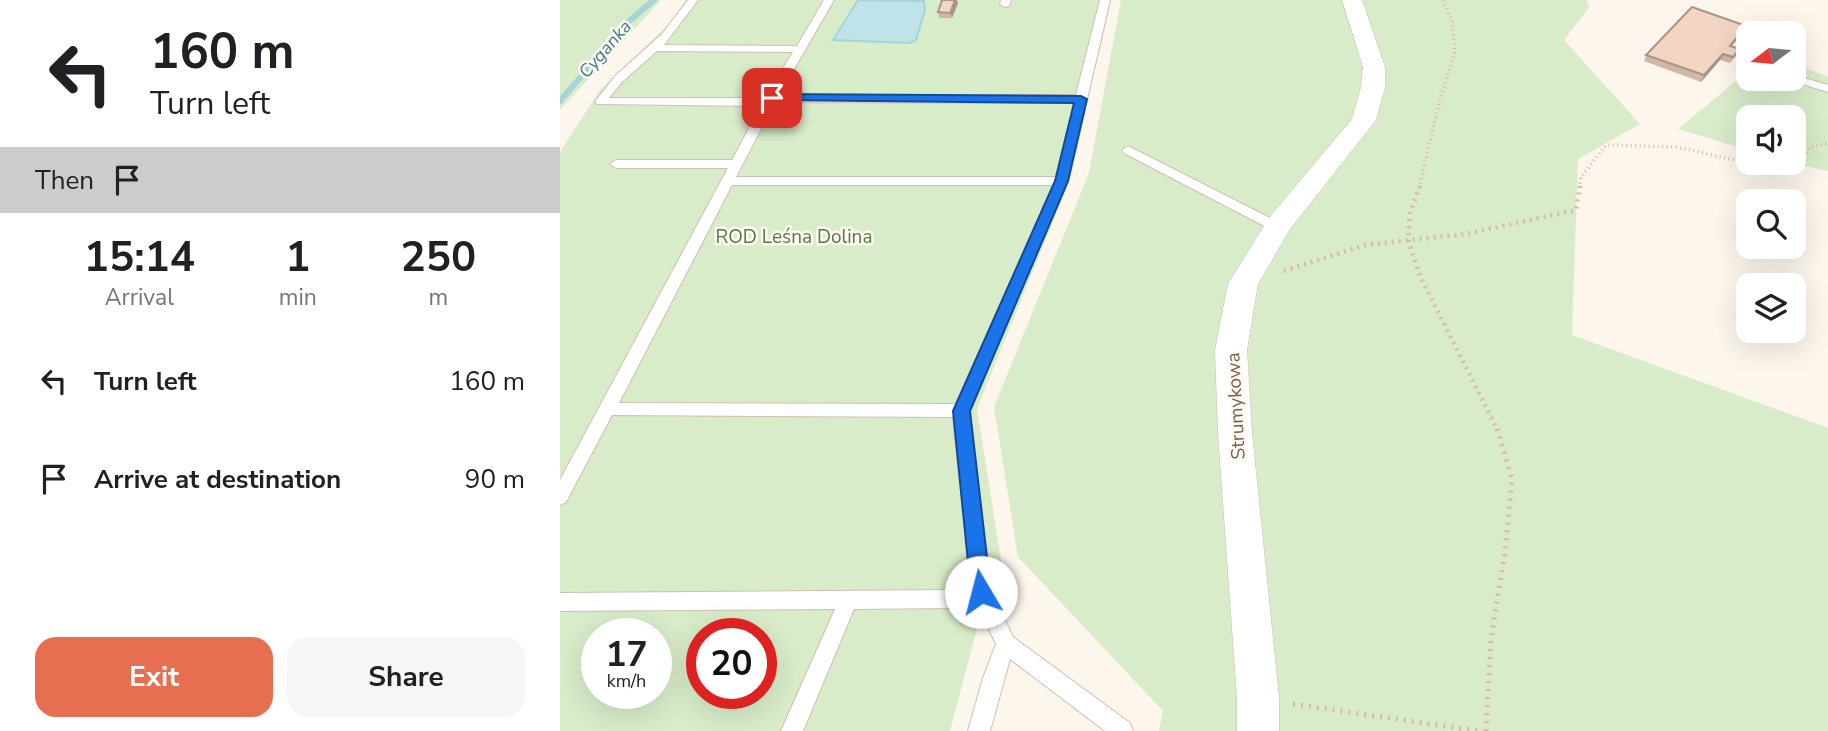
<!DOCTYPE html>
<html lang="en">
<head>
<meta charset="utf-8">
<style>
	:root { --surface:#fff; --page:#f6f6f6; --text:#202124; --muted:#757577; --accent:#e76f51 }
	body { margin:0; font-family:"Nunito Sans",sans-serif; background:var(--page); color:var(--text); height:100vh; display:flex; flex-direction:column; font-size:26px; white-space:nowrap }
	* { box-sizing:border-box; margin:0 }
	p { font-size:23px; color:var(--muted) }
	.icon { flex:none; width:38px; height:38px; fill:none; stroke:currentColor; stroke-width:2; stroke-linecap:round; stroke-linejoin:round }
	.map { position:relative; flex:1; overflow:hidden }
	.side { display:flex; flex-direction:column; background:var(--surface); width:560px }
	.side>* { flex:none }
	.banner { background:#fff; color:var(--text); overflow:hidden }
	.needle { width:46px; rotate:254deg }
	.tools { position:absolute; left:1176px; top:21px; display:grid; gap:14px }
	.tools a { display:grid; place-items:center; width:70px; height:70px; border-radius:14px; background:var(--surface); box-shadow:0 7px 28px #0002; font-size:35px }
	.speed { position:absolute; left:21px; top:618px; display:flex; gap:14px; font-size:35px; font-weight:700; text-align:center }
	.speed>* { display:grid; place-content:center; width:91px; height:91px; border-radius:50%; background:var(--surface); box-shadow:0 7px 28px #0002; line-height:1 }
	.speed small { font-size:18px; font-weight:400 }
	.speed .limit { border:10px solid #d22; background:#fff; color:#111 }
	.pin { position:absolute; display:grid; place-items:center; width:60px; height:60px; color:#fff; margin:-30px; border-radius:14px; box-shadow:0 4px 10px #0006 }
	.me { position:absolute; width:77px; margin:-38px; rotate:352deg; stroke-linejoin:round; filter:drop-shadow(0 0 5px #0008) }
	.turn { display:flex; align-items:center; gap:24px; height:147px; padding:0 35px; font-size:32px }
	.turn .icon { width:91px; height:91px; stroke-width:2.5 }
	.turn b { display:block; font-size:49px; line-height:60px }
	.then { display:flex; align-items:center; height:66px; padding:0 35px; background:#0003; gap:14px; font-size:26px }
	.eta { display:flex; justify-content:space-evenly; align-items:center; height:119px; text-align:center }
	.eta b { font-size:42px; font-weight:700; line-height:49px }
	.action { display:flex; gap:14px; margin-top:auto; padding:14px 35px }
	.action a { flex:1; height:80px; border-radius:21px; background:var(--accent); color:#fff; font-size:28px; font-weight:700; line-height:80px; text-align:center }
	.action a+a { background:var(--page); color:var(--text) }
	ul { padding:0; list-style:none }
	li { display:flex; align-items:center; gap:21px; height:98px; padding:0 35px }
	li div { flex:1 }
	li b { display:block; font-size:26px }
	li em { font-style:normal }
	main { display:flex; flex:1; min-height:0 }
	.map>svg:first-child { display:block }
</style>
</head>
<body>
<main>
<section class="side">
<div class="banner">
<div class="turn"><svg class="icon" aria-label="left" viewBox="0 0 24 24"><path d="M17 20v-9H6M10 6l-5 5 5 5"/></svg><div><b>160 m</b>Turn left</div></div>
<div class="then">Then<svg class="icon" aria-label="arrive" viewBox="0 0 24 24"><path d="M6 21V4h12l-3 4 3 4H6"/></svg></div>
</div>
<div class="eta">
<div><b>15:14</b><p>Arrival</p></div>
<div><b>1</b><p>min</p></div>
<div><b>250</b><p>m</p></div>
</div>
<ul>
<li><svg class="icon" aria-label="left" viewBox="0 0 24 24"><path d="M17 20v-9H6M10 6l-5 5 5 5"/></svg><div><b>Turn left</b></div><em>160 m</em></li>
<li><svg class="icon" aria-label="arrive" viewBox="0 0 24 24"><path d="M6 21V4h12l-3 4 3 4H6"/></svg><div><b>Arrive at destination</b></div><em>90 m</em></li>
</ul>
<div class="action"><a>Exit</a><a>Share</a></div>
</section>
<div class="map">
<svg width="1268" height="731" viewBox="0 0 1268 731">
	<rect width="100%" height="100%" fill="#fdf6ec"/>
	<path fill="#d8ecc9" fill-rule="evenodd" d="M 0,0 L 101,0 L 0,110 Z
		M 126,0 L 551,0 L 510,180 L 417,409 L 447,598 L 419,621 L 390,731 L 0,731 L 0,152 L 40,90 L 110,23 ZM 37,634 L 96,634 L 96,693 L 37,693 ZM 142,634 L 201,634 L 201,693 L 142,693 Z
		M 561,0 L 1026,0 L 1030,6 L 1004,40 L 1080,124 L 1018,159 L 1012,335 L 1268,428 L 1268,731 L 599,731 L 603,711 L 458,557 L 434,407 L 529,173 Z
		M 1234,63 L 1268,77 L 1268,171 L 1231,163 L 1234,163 L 1234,117 L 1188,117 L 1188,150 L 1118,129 L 1188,71 L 1188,79 L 1234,79 Z"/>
	<path fill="#bfe3e8" stroke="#a5d3da" stroke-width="2" d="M 298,0 L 364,1 L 365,10 L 356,40 L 350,43 L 273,40 Z"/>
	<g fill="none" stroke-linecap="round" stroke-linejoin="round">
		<path stroke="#a5d3da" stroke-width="6" d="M 0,101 L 69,21 L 94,0"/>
		<defs>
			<path id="service" d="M 128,0 L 138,0 L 104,45 L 237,46 L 264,0 L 274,0 L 219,95 L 516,95 L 540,0 L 550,0 L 508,181 L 409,411 L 431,591 L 453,637 L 570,723 L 573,731 L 545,731 L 450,659 L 430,731 L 408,731 L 423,678 L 436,644 L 416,602 L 391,608 L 294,609 L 243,731 L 221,731 L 275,609 L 0,611 L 0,593 L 391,590 L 411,586 L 393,417 L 52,415 L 6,502 L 0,505 L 0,480 L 168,168 L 56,168 L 50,164 L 56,160 L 172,160 L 201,106 L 37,104 L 35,102 L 55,76 L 102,34 ZM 97,51 L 233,52 L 205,98 L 49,98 L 63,81 ZM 215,102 L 515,103 L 497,177 L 176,177 ZM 172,185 L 494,185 L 396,404 L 59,403 Z
				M 441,0 L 451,0 L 449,6 L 445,7 L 440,4 Z
				M 1234,75 L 1268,85 L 1268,92 L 1230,80 L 1229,79 L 1234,79 Z
				M 568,146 L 722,224 L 724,227 L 717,231 L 712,230 L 564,153 L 562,150 Z"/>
			<path id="minor" d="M 782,0 L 802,0 L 825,67 L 825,87 L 816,120 L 730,229 L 698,284 L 687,350 L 692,433 L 719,698 L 719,731 L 677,731 L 677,698 L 658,433 L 655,350 L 668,284 L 709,218 L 792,119 L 801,87 L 803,67 Z"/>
		</defs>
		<use href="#service" stroke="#d1beb0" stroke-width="2"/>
		<use href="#minor" stroke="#d1beb0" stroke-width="1"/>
		<path stroke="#d9b8a5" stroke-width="3.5" stroke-dasharray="1 3.5" stroke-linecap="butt" d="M 1189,163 L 1231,172 L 1250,147 L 1268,143
			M 859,188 L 880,99 L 895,52 L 892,21 L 883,0
			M 1019,188 L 1021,177 L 1046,145 L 1116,147 L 1188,163"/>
		<path stroke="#d9b8a5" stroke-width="4.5" stroke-dasharray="2 5" stroke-linecap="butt" d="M 860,186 L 850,213 L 848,240 L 860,276 L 936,427
			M 724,271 L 805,245 L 906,234 L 1016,210 L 1020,186"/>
		<path stroke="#d9b8a5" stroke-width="5" stroke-dasharray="2 6" stroke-linecap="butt" d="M 733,704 L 919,731
			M 926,731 L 931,639 L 945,552 L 952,479 L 936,425"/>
		<use href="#service" fill="#fff" fill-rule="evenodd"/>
		<use href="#minor" fill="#fff" fill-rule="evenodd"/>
	</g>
	<path fill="#d1b7a8" d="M 398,3 L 392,18 L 379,18 L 378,12 Z
		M 1183,32 L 1171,46 L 1180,49 L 1177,55 L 1170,63 L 1160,60 L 1141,82 L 1084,61 L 1086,55 Z"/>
	<path fill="#aa9588" d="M 395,0 L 397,0 L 398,3 L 392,18 L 390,13 Z
		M 1186,26 L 1183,32 L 1167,52 L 1170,46 Z
		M 1163,54 L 1160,60 L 1141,82 L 1144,75 Z"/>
	<path fill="#f3d5c3" stroke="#aa9588" stroke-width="2" d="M 382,0 L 395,0 L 390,13 L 378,12 Z
		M 1132,7 L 1186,26 L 1170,46 L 1180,49 L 1173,57 L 1163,54 L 1144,75 L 1086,55 Z"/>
	<path fill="#1a73e8" stroke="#114b97" stroke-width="2" d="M 212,94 L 521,96 L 527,99 L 508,181 L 410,411 L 431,592 L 428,598 L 421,601 L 414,598 L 411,592 L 393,411 L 495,181 L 514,103 L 208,100 L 206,98 Z"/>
	<g text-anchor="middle" stroke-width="5" stroke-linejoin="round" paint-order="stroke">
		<g font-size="18" font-style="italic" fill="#437c86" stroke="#fffaf3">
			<text transform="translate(45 49) rotate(-49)" y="6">Cyganka</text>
		</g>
		<g font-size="19" fill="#537a41" stroke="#fffaf3">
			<text x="234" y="243">ROD Leśna Dolina</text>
		</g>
		<g font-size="19" fill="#7a5c4d" stroke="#fffaf3">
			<text transform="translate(675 406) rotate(-93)" y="7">Strumykowa</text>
		</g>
	</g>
</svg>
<div class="tools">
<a><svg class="needle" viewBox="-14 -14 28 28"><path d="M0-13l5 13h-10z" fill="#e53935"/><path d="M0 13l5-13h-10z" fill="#757577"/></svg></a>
<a><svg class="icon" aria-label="sound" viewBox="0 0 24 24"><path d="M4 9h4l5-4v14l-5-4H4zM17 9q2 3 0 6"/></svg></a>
<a><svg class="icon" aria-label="search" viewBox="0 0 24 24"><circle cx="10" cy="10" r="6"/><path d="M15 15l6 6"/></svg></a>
<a><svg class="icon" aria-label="layers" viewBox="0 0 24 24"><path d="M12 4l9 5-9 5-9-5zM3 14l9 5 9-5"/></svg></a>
</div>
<div class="speed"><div>17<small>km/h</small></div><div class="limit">20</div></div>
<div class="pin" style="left:212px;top:98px;background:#d93025"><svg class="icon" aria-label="arrive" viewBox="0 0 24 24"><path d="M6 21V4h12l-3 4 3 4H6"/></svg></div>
<svg class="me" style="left:421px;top:592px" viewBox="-20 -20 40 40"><circle r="19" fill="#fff"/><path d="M0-13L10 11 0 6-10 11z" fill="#1a73e8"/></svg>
</div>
</main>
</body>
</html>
